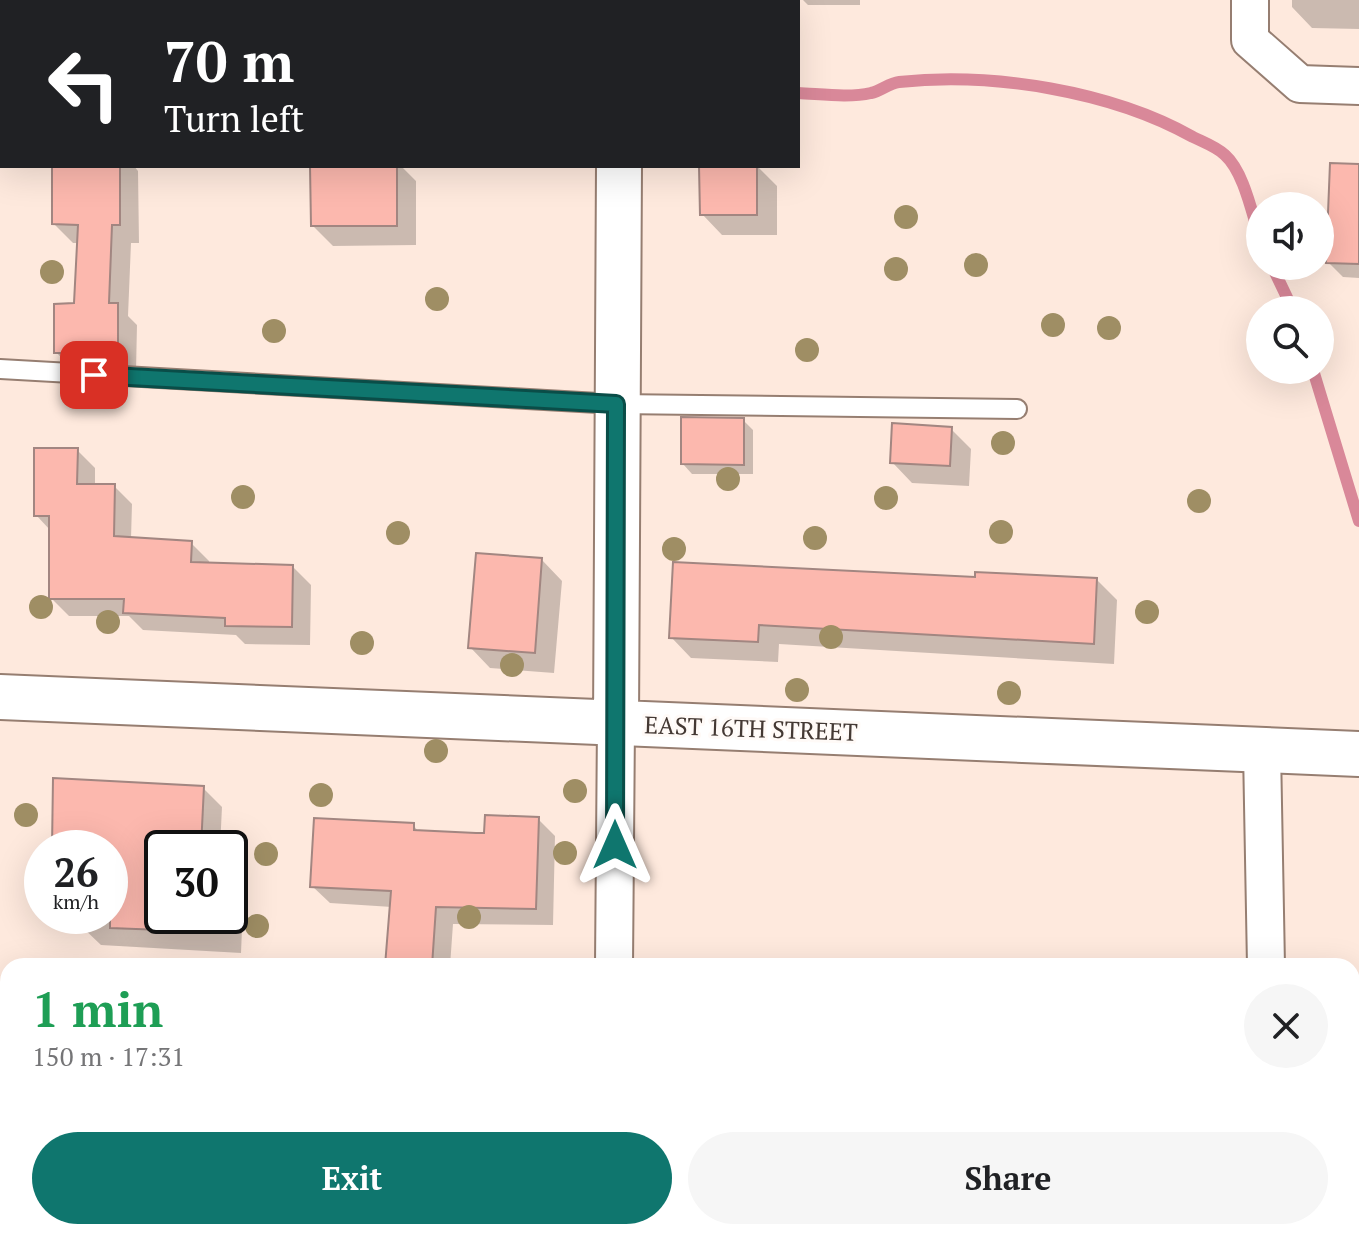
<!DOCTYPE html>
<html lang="en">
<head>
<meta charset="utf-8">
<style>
	:root { --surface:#fff; --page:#f6f6f6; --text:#202124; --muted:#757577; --accent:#0f766e }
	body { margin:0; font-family:"PT Serif",serif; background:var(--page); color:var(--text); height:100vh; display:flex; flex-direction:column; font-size:30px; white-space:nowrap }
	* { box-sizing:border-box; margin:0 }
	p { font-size:26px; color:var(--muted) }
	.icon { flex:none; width:44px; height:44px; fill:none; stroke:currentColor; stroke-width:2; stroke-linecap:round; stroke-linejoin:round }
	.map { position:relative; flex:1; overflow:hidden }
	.panel { position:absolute; left:0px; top:958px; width:1360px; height:282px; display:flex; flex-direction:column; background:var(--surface); border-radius:24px 24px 0 0; box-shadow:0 8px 32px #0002 }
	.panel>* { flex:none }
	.hud { position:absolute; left:0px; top:0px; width:800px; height:168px; box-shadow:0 8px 32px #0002; background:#202124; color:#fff; overflow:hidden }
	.fabs { position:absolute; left:1246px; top:192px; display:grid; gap:16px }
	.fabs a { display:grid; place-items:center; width:88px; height:88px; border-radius:50%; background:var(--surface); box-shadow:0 8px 32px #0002; font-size:40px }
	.speed { position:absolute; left:24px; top:830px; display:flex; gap:16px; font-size:40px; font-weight:700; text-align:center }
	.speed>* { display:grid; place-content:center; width:104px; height:104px; border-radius:50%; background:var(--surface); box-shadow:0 8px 32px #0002; line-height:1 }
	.speed small { font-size:20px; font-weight:400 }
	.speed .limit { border:4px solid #111; border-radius:12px; background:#fff; color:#111 }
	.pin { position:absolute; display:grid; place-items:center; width:68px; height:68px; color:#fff; margin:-34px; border-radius:16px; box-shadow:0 4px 12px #0006 }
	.me { position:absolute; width:88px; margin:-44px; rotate:0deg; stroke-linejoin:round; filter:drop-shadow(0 0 6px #0008) }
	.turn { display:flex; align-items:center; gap:28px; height:168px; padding:0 32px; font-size:36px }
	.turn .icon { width:104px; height:104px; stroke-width:2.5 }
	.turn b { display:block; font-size:56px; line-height:68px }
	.round { display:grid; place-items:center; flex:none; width:84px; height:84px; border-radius:42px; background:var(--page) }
	.headline { display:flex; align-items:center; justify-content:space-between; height:136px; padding:0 32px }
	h1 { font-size:48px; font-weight:700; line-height:60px; color:#1e9e55 }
	.action { display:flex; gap:16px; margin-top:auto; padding:16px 32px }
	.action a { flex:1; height:92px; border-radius:48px; background:var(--accent); color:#fff; font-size:32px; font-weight:700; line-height:92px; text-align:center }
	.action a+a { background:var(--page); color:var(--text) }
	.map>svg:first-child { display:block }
</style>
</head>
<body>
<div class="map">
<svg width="1359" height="1239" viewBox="0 0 1359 1239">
	<rect width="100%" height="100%" fill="#fee9dd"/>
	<path fill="#0003" d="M 803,0 L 860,0 L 860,5 L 808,5 Z
		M 1292,0 L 1359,0 L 1359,29 L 1312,28 L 1292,7 Z
		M 54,166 L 134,166 L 138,171 L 139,243 L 131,243 L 128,316 L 137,325 L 136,371 L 75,372 L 56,352 L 76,305 L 79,243 L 73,243 L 54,224 Z
		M 312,166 L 401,166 L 416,181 L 416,245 L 333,246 L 313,226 Z
		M 701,166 L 757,166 L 777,186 L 777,235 L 722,235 L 702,214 Z
		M 1359,195 L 1359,278 L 1343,277 L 1328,262 Z
		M 743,420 L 753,430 L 753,474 L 692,474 L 683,464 Z
		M 951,429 L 971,449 L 969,486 L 912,483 L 892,462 Z
		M 77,450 L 95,468 L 95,486 L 114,486 L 132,504 L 131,539 L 191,543 L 209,561 L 209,565 L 293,567 L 311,585 L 310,645 L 245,644 L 236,635 L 143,630 L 129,616 L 69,616 L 51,598 L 51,531 L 36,515 Z
		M 542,560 L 562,581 L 554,673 L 490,668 L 470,647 Z
		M 977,579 L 1097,580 L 1117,600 L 1114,664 L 779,644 L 778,662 L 691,658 L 671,637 Z
		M 203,788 L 222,807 L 220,848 L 162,848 L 162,916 L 230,916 L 230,867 L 244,881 L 241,953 L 101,945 L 81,926 L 82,916 L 110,916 L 110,848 L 54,848 Z
		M 538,819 L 555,836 L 553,925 L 453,924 L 450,966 L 387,966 L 392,907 L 330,903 L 312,886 L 413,825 L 419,832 L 486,834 Z"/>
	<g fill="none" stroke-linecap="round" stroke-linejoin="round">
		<path stroke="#d98899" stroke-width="12" d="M 798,93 C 821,94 849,98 871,93 C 881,91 889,83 899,82 C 993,72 1111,91 1193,137 C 1203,142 1217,147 1225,155 C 1244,172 1252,214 1260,238
			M 1272,266 L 1293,310
			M 1313,370 L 1359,521"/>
	</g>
	<path fill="#fcb8ae" stroke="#a28681" stroke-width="2" d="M 1330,163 L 1359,164 L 1359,264 L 1326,263 Z
		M 52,166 L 120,166 L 120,225 L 112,225 L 109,303 L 118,303 L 118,353 L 54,353 L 54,304 L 74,303 L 78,225 L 52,224 Z
		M 310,166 L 397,166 L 397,226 L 311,226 Z
		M 699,166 L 757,166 L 757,215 L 700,215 Z
		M 681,417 L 744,418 L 744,465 L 681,464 Z
		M 892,423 L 952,427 L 950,466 L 890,463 Z
		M 34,448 L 78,448 L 77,484 L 115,484 L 114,536 L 192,541 L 191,562 L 293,565 L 292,627 L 225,626 L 225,618 L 123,613 L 124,599 L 49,599 L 49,516 L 34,516 Z
		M 476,553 L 542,558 L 535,653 L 468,648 Z
		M 673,562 L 975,577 L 975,572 L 1097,578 L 1094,644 L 759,625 L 758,642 L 669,638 Z
		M 53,778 L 204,786 L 201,848 L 162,848 L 162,930 L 110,928 L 110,848 L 52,848 Z
		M 485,815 L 539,817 L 536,909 L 436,907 L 432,966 L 385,966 L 391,891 L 310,887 L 314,818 L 414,823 L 414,830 L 476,833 L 484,833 Z"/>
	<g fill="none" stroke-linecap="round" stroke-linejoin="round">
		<defs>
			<path id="service" d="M 0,369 L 616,404 L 1017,409
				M 0,1048 L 8,1049"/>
			<path id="minor" d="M 1250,0 L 1250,40 L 1300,84 L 1359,86
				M 0,49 L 2,49
				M 1262,750 L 1266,966
				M 614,966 L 616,723
				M 1272,1232 L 1272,1239
				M 612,1239 L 612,1232"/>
			<path id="tertiary" d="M 620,2 L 620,0
				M 0,697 L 1359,754
				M 616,723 L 619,166"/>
		</defs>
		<use href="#service" stroke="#967e71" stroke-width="22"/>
		<use href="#minor" stroke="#967e71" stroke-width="40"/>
		<use href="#tertiary" stroke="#967e71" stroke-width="48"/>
		<use href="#service" stroke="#fff" stroke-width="18"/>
		<use href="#minor" stroke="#fff" stroke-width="36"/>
		<use href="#tertiary" stroke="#fff" stroke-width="44"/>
	</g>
	<g fill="#9f8e64">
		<circle cx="906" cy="217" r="12"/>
		<circle cx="976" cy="265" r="12"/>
		<circle cx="896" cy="269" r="12"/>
		<circle cx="52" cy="272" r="12"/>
		<circle cx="437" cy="299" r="12"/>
		<circle cx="1053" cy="325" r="12"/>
		<circle cx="1109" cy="328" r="12"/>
		<circle cx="274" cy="331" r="12"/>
		<circle cx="807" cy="350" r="12"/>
		<circle cx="1003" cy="443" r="12"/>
		<circle cx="728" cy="479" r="12"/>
		<circle cx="243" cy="497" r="12"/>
		<circle cx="886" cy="498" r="12"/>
		<circle cx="1199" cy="501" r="12"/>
		<circle cx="1001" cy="532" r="12"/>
		<circle cx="398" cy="533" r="12"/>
		<circle cx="815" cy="538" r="12"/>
		<circle cx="674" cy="549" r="12"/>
		<circle cx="41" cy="607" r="12"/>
		<circle cx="1147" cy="612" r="12"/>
		<circle cx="108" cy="622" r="12"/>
		<circle cx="831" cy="637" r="12"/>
		<circle cx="362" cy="643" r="12"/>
		<circle cx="512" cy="665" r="12"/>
		<circle cx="797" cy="690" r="12"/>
		<circle cx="1009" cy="693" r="12"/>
		<circle cx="436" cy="751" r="12"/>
		<circle cx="575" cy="791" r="12"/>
		<circle cx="321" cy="795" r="12"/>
		<circle cx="26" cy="815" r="12"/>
		<circle cx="565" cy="853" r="12"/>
		<circle cx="266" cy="854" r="12"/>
		<circle cx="469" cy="917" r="12"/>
		<circle cx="257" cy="926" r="12"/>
	</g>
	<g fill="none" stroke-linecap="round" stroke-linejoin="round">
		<defs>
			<path id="route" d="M 94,375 L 616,404 L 615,845"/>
		</defs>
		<use href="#route" stroke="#0a4d48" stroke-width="20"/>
		<use href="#route" stroke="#0f766e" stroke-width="14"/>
	</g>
	<g text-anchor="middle" stroke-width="6" stroke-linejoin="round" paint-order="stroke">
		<g font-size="24" fill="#443934" stroke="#fffaf7">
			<text transform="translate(751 729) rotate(2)" y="8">EAST 16TH STREET</text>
		</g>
	</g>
</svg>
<div class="fabs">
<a><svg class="icon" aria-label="sound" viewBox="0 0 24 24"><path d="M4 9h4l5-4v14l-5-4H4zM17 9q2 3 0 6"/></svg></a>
<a><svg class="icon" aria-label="search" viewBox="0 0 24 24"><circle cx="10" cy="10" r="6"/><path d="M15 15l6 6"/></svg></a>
</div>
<div class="speed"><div>26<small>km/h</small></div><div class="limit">30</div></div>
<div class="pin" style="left:94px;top:375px;background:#d93025"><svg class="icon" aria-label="arrive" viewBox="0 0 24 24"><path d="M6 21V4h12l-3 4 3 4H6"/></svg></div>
<svg class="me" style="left:615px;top:845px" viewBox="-20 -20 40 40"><path d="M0-17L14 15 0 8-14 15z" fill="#0f766e" stroke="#fff" stroke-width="4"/></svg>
<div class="hud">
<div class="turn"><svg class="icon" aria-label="left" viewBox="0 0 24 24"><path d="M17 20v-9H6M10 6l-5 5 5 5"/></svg><div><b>70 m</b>Turn left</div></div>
</div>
<section class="panel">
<div class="headline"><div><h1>1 min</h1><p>150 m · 17:31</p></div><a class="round"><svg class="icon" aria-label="close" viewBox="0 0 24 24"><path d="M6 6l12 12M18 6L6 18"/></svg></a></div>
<div class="action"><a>Exit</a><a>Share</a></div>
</section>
</div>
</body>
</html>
